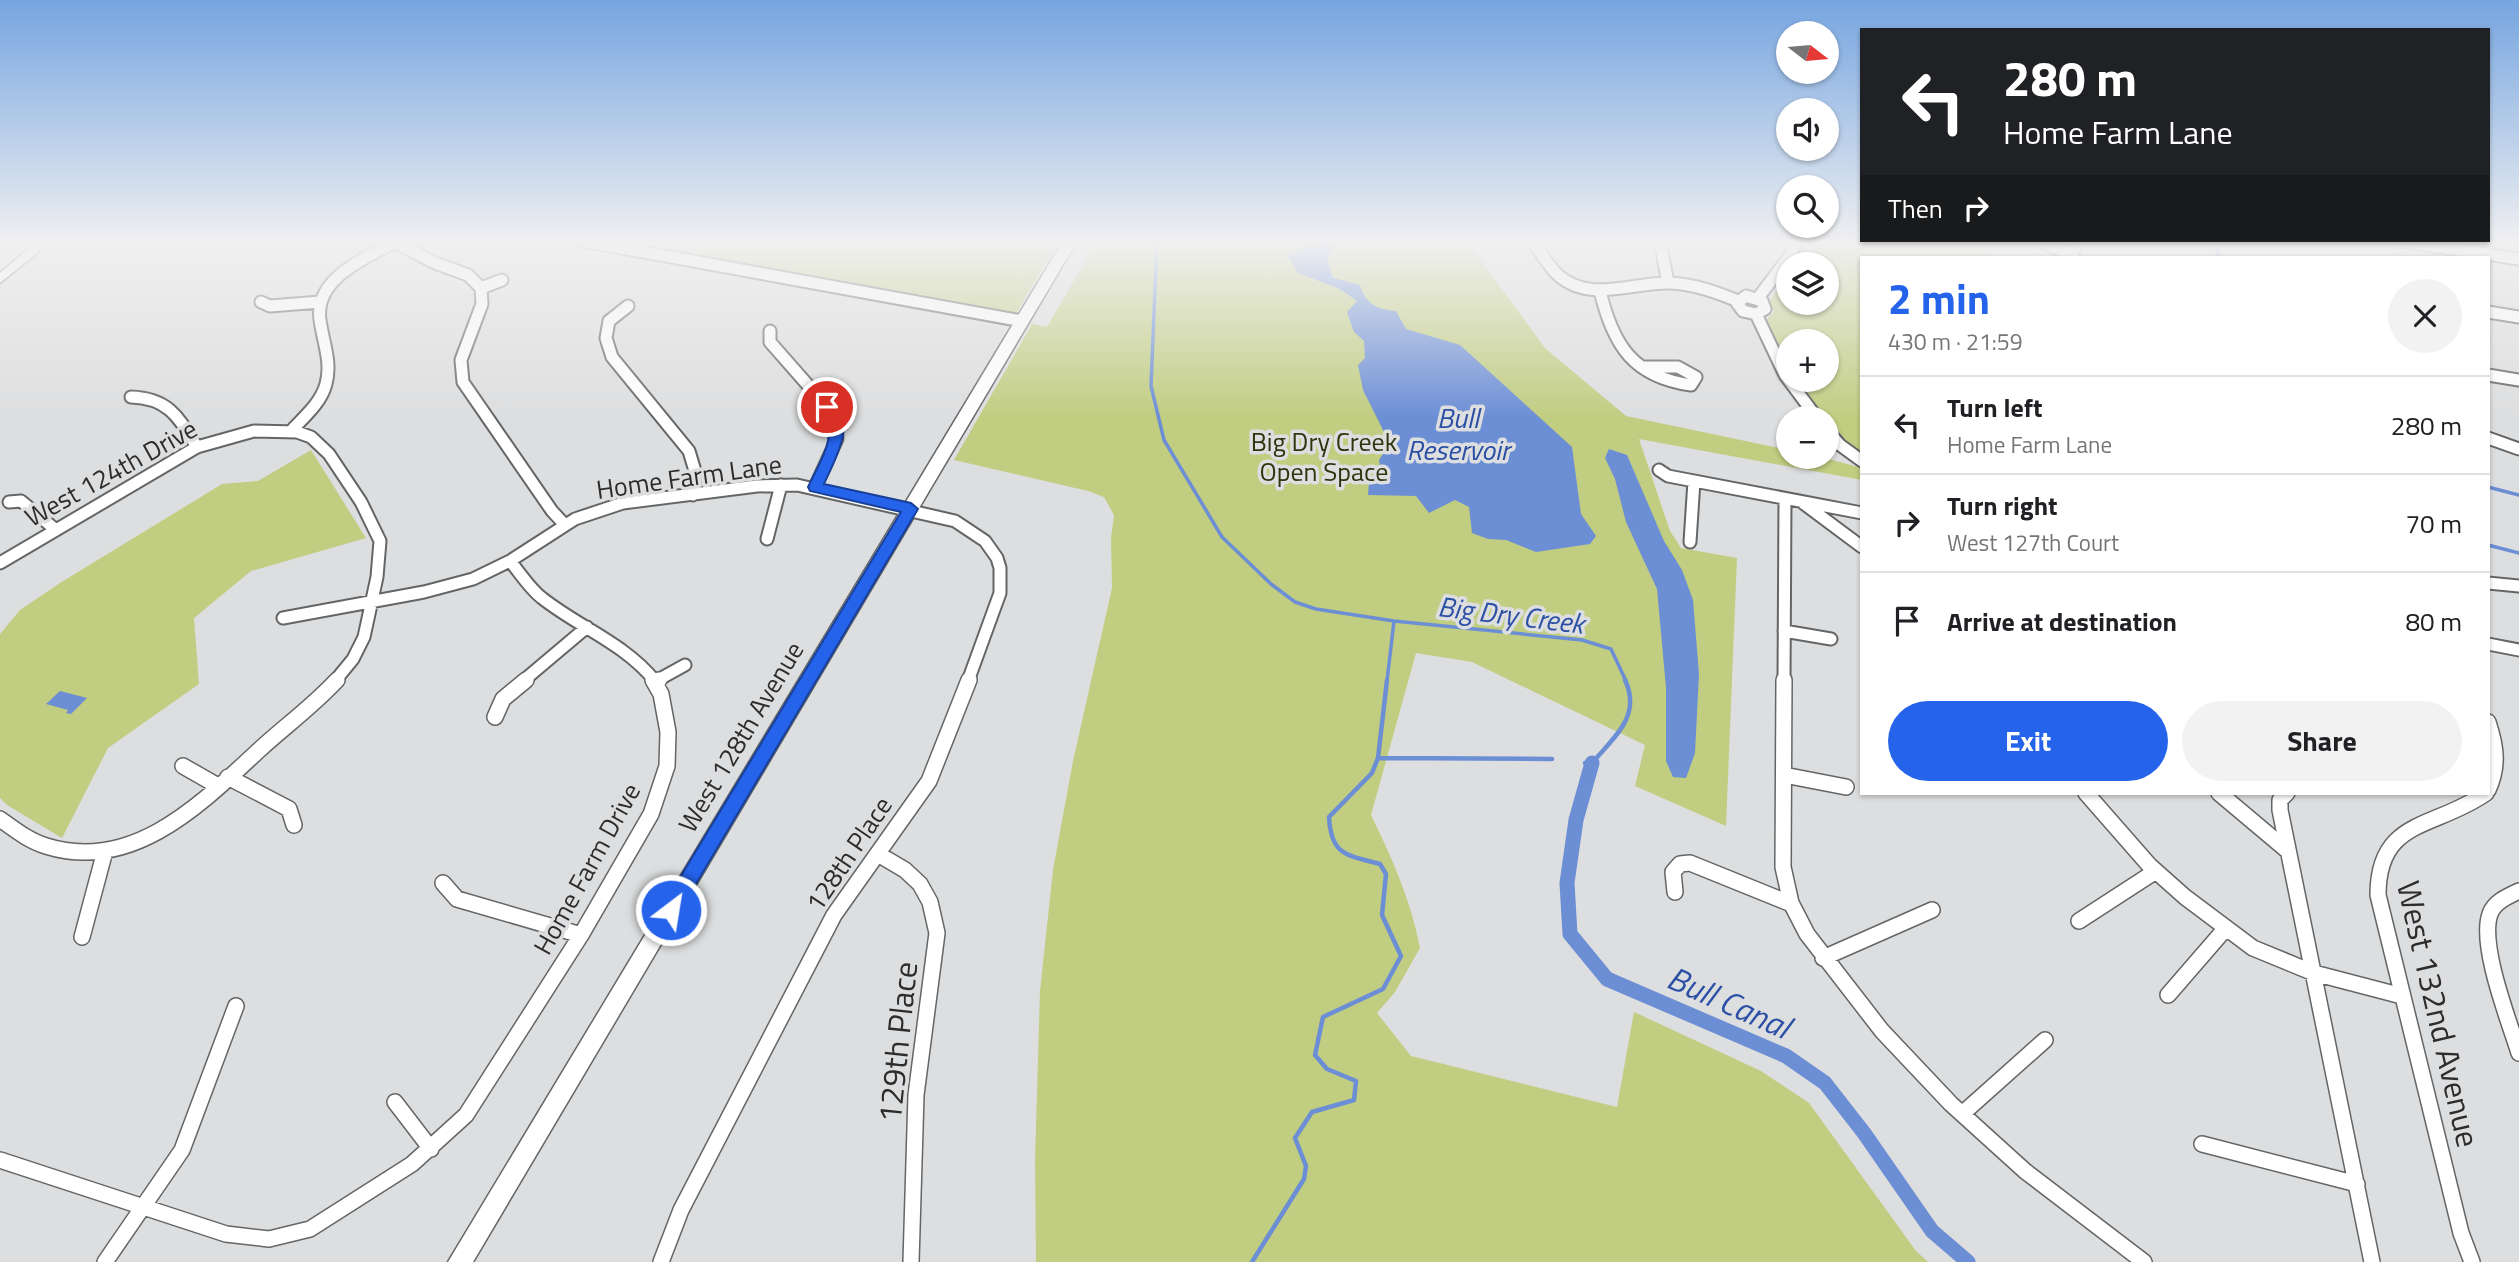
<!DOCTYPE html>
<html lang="en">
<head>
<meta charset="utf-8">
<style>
	:root { --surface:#fff; --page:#f2f2f2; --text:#202124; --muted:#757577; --line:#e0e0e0; --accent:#2563eb }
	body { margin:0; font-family:"Titillium Web",sans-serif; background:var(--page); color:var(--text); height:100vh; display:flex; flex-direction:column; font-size:26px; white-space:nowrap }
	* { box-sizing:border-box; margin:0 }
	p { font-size:23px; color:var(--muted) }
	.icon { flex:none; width:38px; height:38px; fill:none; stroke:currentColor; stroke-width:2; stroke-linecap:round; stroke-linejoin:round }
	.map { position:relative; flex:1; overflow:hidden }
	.details { position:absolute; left:1860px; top:256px; width:630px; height:539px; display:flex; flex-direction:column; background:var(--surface); border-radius:0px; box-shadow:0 2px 5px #0004 }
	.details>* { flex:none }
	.top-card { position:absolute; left:1860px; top:28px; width:630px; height:214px; border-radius:0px; box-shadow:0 2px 5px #0004; background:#202124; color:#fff; overflow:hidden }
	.needle { width:46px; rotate:106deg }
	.controls { position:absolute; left:1776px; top:21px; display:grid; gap:14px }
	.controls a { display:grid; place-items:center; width:63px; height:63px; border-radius:50%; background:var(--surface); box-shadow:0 2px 5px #0004; font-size:35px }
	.pin { position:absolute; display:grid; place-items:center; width:60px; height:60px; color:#fff; margin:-30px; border:4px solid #fff; border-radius:50%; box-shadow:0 2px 7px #0007 }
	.me { position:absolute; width:77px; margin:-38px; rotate:31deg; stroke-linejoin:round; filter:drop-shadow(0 0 5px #0008) }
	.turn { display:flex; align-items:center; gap:24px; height:147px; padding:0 28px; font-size:32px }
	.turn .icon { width:91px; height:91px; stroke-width:2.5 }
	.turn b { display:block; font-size:49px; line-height:60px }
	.then { display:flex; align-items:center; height:66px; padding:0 28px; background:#0003; gap:14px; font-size:26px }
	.round { display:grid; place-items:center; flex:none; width:74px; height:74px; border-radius:37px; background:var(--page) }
	.head { display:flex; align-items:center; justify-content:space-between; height:119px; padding:0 28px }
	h1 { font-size:42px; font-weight:700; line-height:52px; color:var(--accent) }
	.primary-button { display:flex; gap:14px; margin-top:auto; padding:14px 28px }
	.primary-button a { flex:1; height:80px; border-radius:42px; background:var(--accent); color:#fff; font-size:28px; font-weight:700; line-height:80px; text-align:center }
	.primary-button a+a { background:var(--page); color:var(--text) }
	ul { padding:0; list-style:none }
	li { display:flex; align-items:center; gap:21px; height:98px; padding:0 28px; border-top:2px solid var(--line) }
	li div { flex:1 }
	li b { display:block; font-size:26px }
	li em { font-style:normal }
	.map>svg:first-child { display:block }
</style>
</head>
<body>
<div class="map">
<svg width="2519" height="1262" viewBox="0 0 2519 1262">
	<rect width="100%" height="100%" fill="#dddedf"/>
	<path fill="#c1cd81" d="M 671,241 L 1058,241 L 1013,319 L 658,255 Z
		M 1097,241 L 1467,241 L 1545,348 L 1626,416 L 1788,450 L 1788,457 L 1821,457 L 1862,468 L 1862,480 L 1639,439 L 1670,531 L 1681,548 L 1737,558 L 1726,826 L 1635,786 L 1645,745 L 1472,662 L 1416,653 L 1371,815 C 1392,858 1411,901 1420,948 L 1395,992 L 1377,1013 L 1411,1056 L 1617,1107 L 1634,1012 L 1761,1071 L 1809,1103 L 1916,1251 L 1928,1262 L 1036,1262 L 1035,1160 L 1040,991 L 1053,870 L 1073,761 L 1112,588 L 1111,538 L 1114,515 L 1104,497 L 1088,491 L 954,460 L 1032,324 L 1047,327 Z
		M 1805,241 L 1970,241 L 1993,257 L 1862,257 L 1862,453 L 1847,445 L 1793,380 L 1827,380 L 1827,341 L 1788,341 L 1788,369 L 1766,320 L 1774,312 L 1769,301 L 1788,277 L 1788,303 L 1827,303 L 1827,264 L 1797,264 Z
		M 311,450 L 366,538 L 251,571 L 194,618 L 199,684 L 108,748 L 62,838 L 7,805 L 0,798 L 0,634 L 20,610 L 60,583 L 222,484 L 258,481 Z"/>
	<path fill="#6c8ed5" d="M 1344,241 L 1332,249 L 1327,260 L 1333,278 L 1360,285 C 1366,304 1376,309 1396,311 L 1406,329 L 1460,345 L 1572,447 L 1581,514 L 1596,536 L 1590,544 L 1536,552 L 1506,540 L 1488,539 L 1472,533 L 1469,507 L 1455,500 L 1429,513 L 1416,496 L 1368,495 L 1369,482 L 1381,472 L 1379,460 L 1390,444 L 1363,390 L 1358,365 L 1365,358 L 1364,341 L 1354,332 L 1347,312 L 1357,301 L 1340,289 L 1298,273 L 1288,256 L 1311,245 Z
		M 1609,449 L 1627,455 L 1664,541 L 1682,570 L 1693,600 L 1699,674 L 1695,753 L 1686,778 L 1673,777 L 1666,761 L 1666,688 L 1657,589 L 1626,522 L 1615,479 L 1605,458 Z
		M 60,691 L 87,698 L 71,714 L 66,713 L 68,710 L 46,704 Z"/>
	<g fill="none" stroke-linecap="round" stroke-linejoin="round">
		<path stroke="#6c8ed5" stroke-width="3.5" d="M 1157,241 L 1151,386 L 1164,440 L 1222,537 L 1271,584 L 1295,602 L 1316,609 L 1394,621 L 1582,640 L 1611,649 L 1626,681
			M 2215,241 L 2219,257
			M 2488,487 L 2519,495
			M 2488,545 L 2519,553
			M 1387,681 L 1394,621"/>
		<path stroke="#6c8ed5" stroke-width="4.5" d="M 1378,758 L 1387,680
			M 1585,763 L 1592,763 C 1614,737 1642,716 1625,680
			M 1252,1262 L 1304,1179 L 1306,1166 L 1295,1138 L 1312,1112 L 1354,1100 L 1356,1081 L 1327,1069 L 1315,1055 L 1323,1017 L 1383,989 L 1401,956 L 1382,915 L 1386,874 L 1380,864 C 1347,855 1331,856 1329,817 L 1372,773 L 1378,758 L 1552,759"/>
		<path stroke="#6c8ed5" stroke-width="15" d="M 1592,763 L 1576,820 L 1567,883 L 1570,934 L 1607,979 L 1786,1056 L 1825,1083 L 1864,1133 L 1932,1231 L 1968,1262"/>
		<defs>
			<path id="minor-far1" d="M 583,241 L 1022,321
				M 1533,241 C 1541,253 1548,266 1559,276 C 1591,303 1633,282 1670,283 C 1694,284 1716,292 1738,301
				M 1660,241 L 1668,283
				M 2041,241 L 2074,257
				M 2400,241 L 2519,259
				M 395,242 L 435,263 L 468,275 L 481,288 L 482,304 L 461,360 L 463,382 L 552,511 L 565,525
				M 2068,255 L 2081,241
				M 481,288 L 502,280
				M 1600,291 C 1613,345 1633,377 1691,385 L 1696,377 L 1678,367 L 1642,367
				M 1746,296 L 1762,301 L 1765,309 L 1756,314 L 1743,311 L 1737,303 Z
				M 1758,298 L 1792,253 L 1796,241
				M 261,302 L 270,306 L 320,302
				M 628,306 L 609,321 L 606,338 L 612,357 L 689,451 L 695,471 L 693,495
				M 2488,312 L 2519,317
				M 1756,314 L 1785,375 L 1817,418
				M 770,331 L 770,342 L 835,416 L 837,439 L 815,487
				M 2488,375 L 2519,380
				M 131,397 C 169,398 179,418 197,447
				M 1827,430 L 1840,445 L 1862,461
				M 291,431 C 304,417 321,403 326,384 C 332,362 323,342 320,320 C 314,278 367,257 397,241
				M 2488,438 L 2519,449
				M 1659,470 L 1668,476 L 1862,513
				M 9,502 L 21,501 L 56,530
				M 1803,503 L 1862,547
				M 767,539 L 781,485
				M 1690,542 L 1694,481
				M 510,561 C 520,573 530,589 542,598 C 580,628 624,643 655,681
				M 0,563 L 197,447 L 254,431 L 297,432 L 311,437 L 329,454 L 361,502 L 380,541 L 377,577 L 364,637 L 353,659 L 335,681
				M 2488,583 L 2519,586
				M 283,618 L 424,592 L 473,579 L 510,561 L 575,519 L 623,503 L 757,486 L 797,485 L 955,521 L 985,541 L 997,558 L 1000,568 L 1000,593 L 968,681
				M 1784,631 L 1831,639
				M 2488,644 L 2519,650
				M 523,681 L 587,627
				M 656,681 L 685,665
				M 1784,681 L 1785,499"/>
			<path id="minor" d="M 1784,680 L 1783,867 L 1791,903 L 1807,934 L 1882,1031 L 1951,1104 L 2025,1171 L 2144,1262
				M 655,682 L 659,680
				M 495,717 L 503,699 L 526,680
				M 2488,722 C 2496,746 2499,766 2488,790
				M 183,766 L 218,786
				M 1784,775 L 1846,787
				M 228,777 L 289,809 L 294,825
				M 2086,793 L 2149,865 L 2185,897 L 2253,948 L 2314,973 L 2402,996
				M 2219,793 L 2288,851
				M 2287,793 L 2280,800 L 2280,810 L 2372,1262
				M 0,819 C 14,829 29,841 46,846 C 132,873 200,805 258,751 C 284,727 313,706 337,680
				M 878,854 L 905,870 L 920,884 L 930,902 L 937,933 L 916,1095 L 911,1262
				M 443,883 L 457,899 L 581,935
				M 2519,891 C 2508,896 2494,902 2490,914 C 2479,945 2509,1021 2519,1053
				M 1675,892 L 1673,872 L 1680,864 L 1690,863 L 1789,903
				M 2079,921 L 2156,871
				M 82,937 L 105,851
				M 1823,958 L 1932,910
				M 2168,995 L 2226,928
				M 395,1102 L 431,1149
				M 1962,1114 L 2045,1040
				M 2202,1144 L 2357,1184
				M 0,1160 L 226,1234 L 269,1239 L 310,1229 L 412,1164 L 466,1115 L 581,935 L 651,814 L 667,766 L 668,732 L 661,694 L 653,680
				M 105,1262 L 182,1150 L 236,1006
				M 661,1262 L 681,1210 L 834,915 L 929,781 L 969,680
				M 2472,1262 L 2461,1233 L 2378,895 C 2378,818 2435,829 2486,793"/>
			<path id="tertiary" d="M 38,241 L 52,241 L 0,283 L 0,273 Z"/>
			<path id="secondary" d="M 1063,241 L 1077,241 L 473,1262 L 448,1262 Z"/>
		</defs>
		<use href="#minor-far1" stroke="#646566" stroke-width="15"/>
		<use href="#minor" stroke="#646566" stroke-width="18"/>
		<use href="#tertiary" stroke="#646566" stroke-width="3"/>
		<use href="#secondary" stroke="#646566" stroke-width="3"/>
		<use href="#minor-far1" stroke="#fff" stroke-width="11"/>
		<use href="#minor" stroke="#fff" stroke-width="15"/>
		<use href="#tertiary" fill="#fff" fill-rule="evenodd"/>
		<use href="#secondary" fill="#fff" fill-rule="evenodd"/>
	</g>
	<linearGradient id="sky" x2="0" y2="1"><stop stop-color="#76a5e0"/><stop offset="0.58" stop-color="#f0f0f1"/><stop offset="1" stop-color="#f0f0f1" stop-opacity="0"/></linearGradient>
	<rect width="2519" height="418" fill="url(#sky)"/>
	<path fill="#2563eb" stroke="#184099" stroke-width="2" d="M 827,402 C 862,415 833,463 824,484 L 911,503 L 918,509 L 677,916 L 671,918 L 664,916 L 662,910 L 664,904 L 901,512 L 810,491 L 808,487 C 821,459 840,436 820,407 Z"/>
	<g text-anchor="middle" stroke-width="7" stroke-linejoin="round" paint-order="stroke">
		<g font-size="26" fill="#30350f" stroke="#dddedf">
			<text x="1324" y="451">Big Dry Creek<tspan x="1324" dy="30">Open Space</tspan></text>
		</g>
		<g font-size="26" fill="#2c2c2d" stroke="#dddedf">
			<text transform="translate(111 473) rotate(-29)" y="9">West 124th Drive</text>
			<text transform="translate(689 477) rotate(-8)" y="9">Home Farm Lane</text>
			<text transform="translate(741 737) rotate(-59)" y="9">West 128th Avenue</text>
			<text transform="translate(849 854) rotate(-56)" y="9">128th Place</text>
			<text transform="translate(587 869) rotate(-61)" y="9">Home Farm Drive</text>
		</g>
		<g font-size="28" font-style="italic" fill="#2c50a5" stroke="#dddedf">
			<text x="1458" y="428">Bull<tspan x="1458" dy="32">Reservoir</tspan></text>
			<text transform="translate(1511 615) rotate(7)" y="10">Big Dry Creek</text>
		</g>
		<g font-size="32" fill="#2c2c2d" stroke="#dddedf">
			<text transform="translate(2438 1014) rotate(77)" y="11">West 132nd Avenue</text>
			<text transform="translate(898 1042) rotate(-84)" y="11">129th Place</text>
		</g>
		<g font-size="33" font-style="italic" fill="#2c50a5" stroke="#dddedf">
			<text transform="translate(1729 1002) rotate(24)" y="12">Bull Canal</text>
		</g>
	</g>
</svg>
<div class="controls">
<a><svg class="needle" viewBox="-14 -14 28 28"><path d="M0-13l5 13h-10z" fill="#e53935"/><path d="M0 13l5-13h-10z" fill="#757577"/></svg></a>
<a><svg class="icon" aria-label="sound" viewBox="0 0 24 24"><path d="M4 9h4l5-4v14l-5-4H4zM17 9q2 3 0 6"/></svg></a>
<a><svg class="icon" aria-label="search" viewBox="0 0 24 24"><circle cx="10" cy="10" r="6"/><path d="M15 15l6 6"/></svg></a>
<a><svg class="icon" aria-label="layers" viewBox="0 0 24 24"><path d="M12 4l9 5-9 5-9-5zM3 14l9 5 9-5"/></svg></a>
<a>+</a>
<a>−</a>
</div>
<div class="pin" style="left:827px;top:407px;background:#d93025"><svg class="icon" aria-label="arrive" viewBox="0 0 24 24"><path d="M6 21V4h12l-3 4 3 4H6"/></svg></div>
<svg class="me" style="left:671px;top:910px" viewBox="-20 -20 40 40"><circle r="17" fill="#2563eb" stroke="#fff" stroke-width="3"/><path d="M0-11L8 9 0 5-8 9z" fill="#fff"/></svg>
<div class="top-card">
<div class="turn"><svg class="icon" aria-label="left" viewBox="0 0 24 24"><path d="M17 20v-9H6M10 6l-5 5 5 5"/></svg><div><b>280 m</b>Home Farm Lane</div></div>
<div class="then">Then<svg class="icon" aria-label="right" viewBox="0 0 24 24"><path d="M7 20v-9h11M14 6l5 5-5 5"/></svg></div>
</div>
<section class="details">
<div class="head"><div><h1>2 min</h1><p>430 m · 21:59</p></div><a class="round"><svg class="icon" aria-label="close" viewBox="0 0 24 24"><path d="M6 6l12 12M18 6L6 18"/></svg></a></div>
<ul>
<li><svg class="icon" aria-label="left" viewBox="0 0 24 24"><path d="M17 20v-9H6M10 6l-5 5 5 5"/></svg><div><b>Turn left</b><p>Home Farm Lane</p></div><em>280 m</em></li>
<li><svg class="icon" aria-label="right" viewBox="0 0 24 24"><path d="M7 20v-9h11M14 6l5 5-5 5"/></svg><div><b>Turn right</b><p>West 127th Court</p></div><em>70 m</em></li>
<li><svg class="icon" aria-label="arrive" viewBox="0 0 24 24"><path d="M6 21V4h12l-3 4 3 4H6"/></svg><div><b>Arrive at destination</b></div><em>80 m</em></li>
</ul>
<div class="primary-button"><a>Exit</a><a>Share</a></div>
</section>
</div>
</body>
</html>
